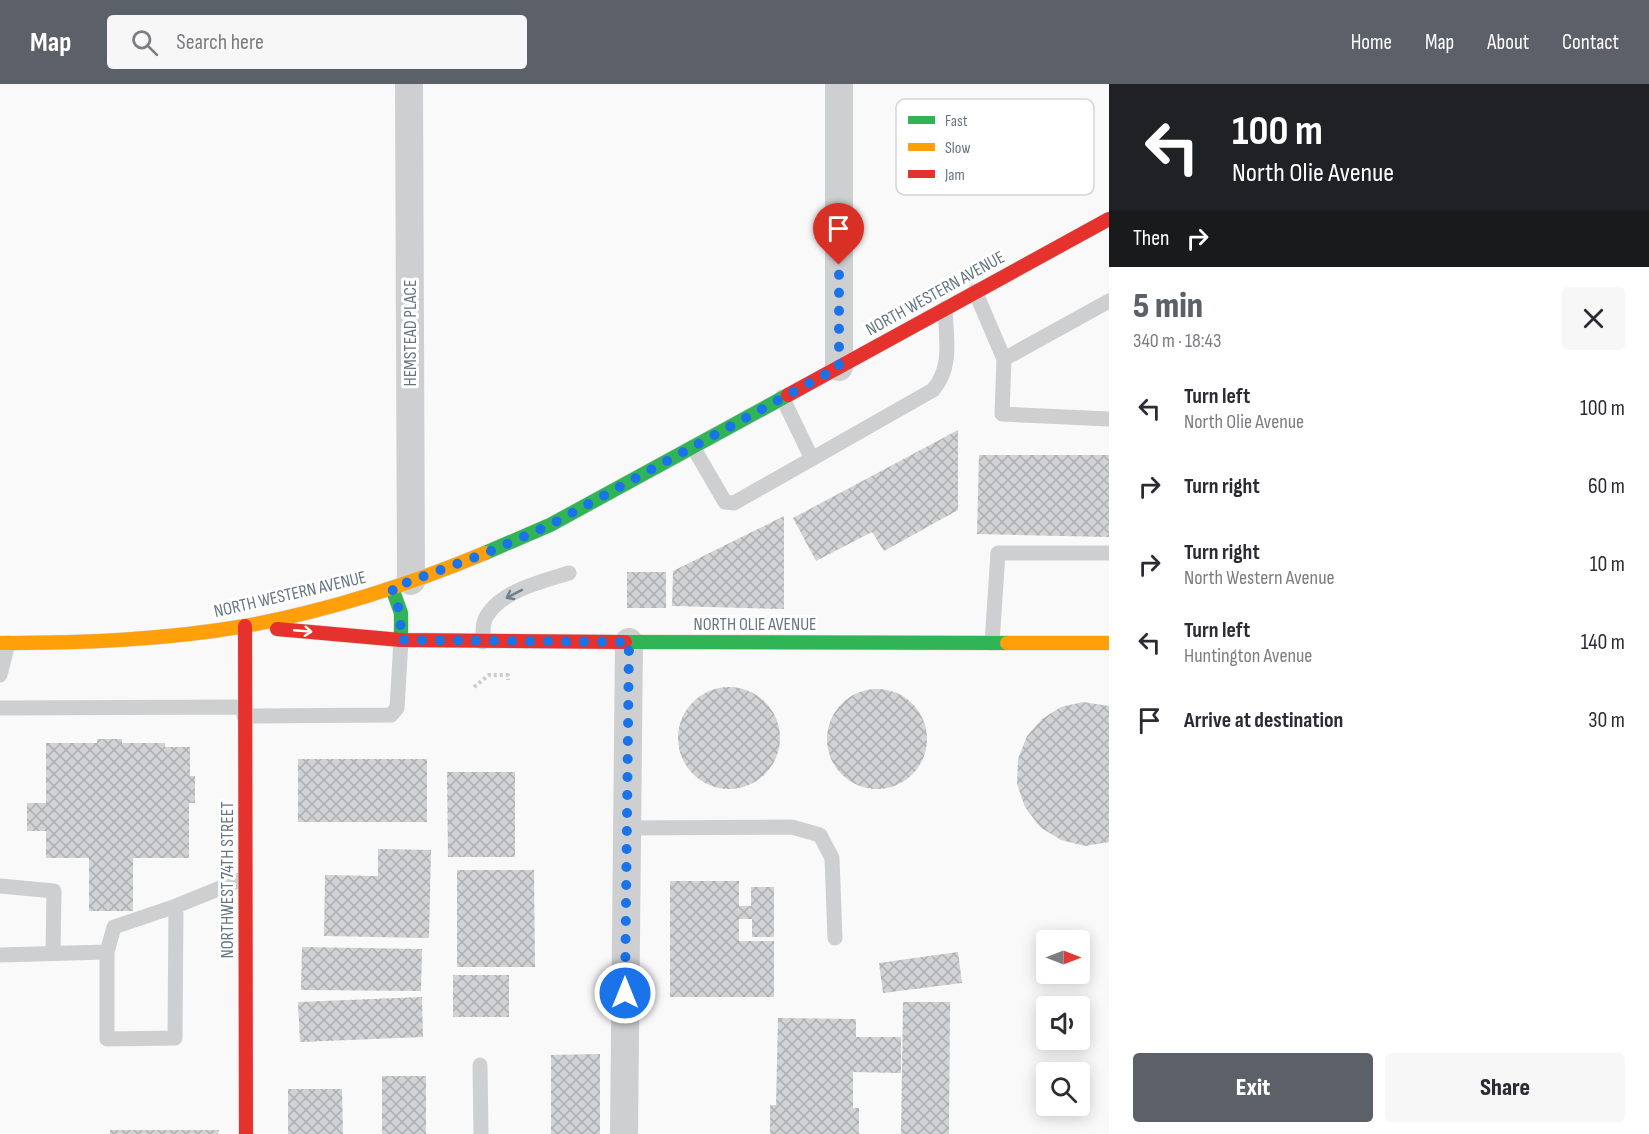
<!DOCTYPE html>
<html lang="en">
<head>
<meta charset="utf-8">
<style>
	:root { --surface:#fff; --page:#f7f7f7; --text:#2b2b33; --muted:#7c7c81; --accent:#5c6169 }
	body { margin:0; font-family:"Sofia Sans Condensed",sans-serif; background:var(--page); color:var(--text); height:100vh; display:flex; flex-direction:column; font-size:22px; white-space:nowrap }
	* { box-sizing:border-box; margin:0 }
	p { font-size:20px; color:var(--muted) }
	.icon { flex:none; width:33px; height:33px; fill:none; stroke:currentColor; stroke-width:2; stroke-linecap:round; stroke-linejoin:round }
	.map { position:relative; flex:1; overflow:hidden }
	.sheet { display:flex; flex-direction:column; background:var(--surface); width:540px }
	.sheet>* { flex:none }
	.guide { background:#202124; color:#fff; overflow:hidden }
	.needle { width:39px; rotate:90deg }
	.controls { position:absolute; left:1036px; top:846px; display:grid; gap:12px }
	.controls a { display:grid; place-items:center; width:54px; height:54px; border-radius:6px; background:var(--surface); box-shadow:0 3px 15px #0003; font-size:30px }
	.pin { position:absolute; display:grid; place-items:center; width:51px; height:51px; color:#fff; margin:-62px -26px; border-radius:50% 50% 50% 0; rotate:-45deg; box-shadow:0 0 6px #0007 }
	.pin .icon { rotate:45deg }
	.me { position:absolute; width:66px; margin:-33px; rotate:0deg; stroke-linejoin:round; filter:drop-shadow(0 0 4px #0008) }
	.turn { display:flex; align-items:center; gap:21px; height:126px; padding:0 24px; font-size:27px }
	.turn .icon { width:78px; height:78px; stroke-width:2.5 }
	.turn b { display:block; font-size:42px; line-height:51px }
	.then { display:flex; align-items:center; height:57px; padding:0 24px; background:#0003; gap:12px; font-size:22px }
	.round { display:grid; place-items:center; flex:none; width:63px; height:63px; border-radius:6px; background:var(--page) }
	.overview { display:flex; align-items:center; justify-content:space-between; height:102px; padding:0 24px }
	h1 { font-size:36px; font-weight:800; line-height:45px; color:var(--accent) }
	.action { display:flex; gap:12px; margin-top:auto; padding:12px 24px }
	.action a { flex:1; height:69px; border-radius:6px; background:var(--accent); color:#fff; font-size:24px; font-weight:800; line-height:69px; text-align:center }
	.action a+a { background:var(--page); color:var(--text) }
	ul { padding:0; list-style:none }
	li { display:flex; align-items:center; gap:18px; height:78px; padding:0 24px }
	li div { flex:1 }
	li b { display:block; font-size:22px }
	li em { font-style:normal }
	header { display:flex; align-items:center; gap:36px; box-sizing:border-box; height:84px; padding:0 30px; background:var(--accent); color:#fff }
	header strong { font-size:28px }
	nav { display:flex; gap:33px; margin-inline-start:auto; font-size:21px }
	.search { width:420px; height:54px; background:var(--page); display:flex; align-items:center; gap:15px; box-sizing:border-box; padding:0 21px; border-radius:6px; color:var(--muted); font-size:22px }
	main { display:flex; flex:1; min-height:0 }
	.map>svg:first-child { display:block }
</style>
</head>
<body>
<header>
<strong>Map</strong>
<div class="search"><svg class="icon" aria-label="search" viewBox="0 0 24 24"><circle cx="10" cy="10" r="6"/><path d="M15 15l6 6"/></svg>Search here</div>
<nav><a>Home</a><a>Map</a><a>About</a><a>Contact</a></nav>
</header>
<main>
<div class="map">
<svg width="1109" height="1050" viewBox="0 0 1109 1050">
	<defs>
		<pattern id="building-cross-hatch" width="8" height="8" patternUnits="userSpaceOnUse" patternTransform="scale(1.5)"><rect width="8" height="8" fill="#d0d2d3"/><path d="M0 0l8 8M0 8l8-8" fill="none" stroke="#acafb1"/></pattern>
	</defs>
	<rect width="100%" height="100%" fill="#f9f9f9"/>
	<path fill="url(#building-cross-hatch)" d="M 958,346 L 958,426 L 884,467 L 872,448 L 816,477 L 793,434 Z
		M 979,371 L 1109,371 L 1109,453 L 977,450 Z
		M 784,432 L 784,525 L 672,522 L 673,487 Z
		M 627,488 L 666,488 L 666,524 L 627,524 Z
		M678 654a51 51 0 1 1 102 0a51 51 0 1 1-102 0Z
		M827 655a50 50 0 1 1 100 0a50 50 0 1 1-100 0Z
		M 1083,618 L 1109,622 L 1109,758 L 1085,762 L 1061,756 L 1040,743 L 1025,723 L 1017,700 L 1018,675 L 1027,652 L 1042,635 L 1061,623 Z
		M 97,655 L 122,655 L 122,659 L 165,659 L 165,663 L 190,663 L 190,692 L 195,692 L 195,719 L 189,719 L 189,774 L 133,774 L 133,827 L 89,827 L 89,774 L 46,774 L 46,747 L 27,747 L 27,719 L 46,719 L 46,659 L 97,659 Z
		M 298,675 L 427,675 L 427,738 L 298,738 Z
		M 447,688 L 515,688 L 515,773 L 448,773 Z
		M 378,765 L 431,766 L 429,854 L 324,852 L 325,791 L 378,792 Z
		M 457,786 L 534,786 L 535,883 L 457,883 Z
		M 670,797 L 739,797 L 739,822 L 751,822 L 751,803 L 774,803 L 774,853 L 752,853 L 752,835 L 739,835 L 739,857 L 774,857 L 774,913 L 670,913 Z
		M 302,863 L 422,865 L 421,907 L 301,906 Z
		M 958,868 L 962,899 L 883,909 L 879,879 Z
		M 453,891 L 509,891 L 509,933 L 453,933 Z
		M 422,913 L 423,953 L 300,958 L 298,918 Z
		M 903,918 L 950,918 L 949,1050 L 901,1050 Z
		M 778,934 L 856,935 L 856,953 L 901,953 L 901,989 L 853,988 L 853,1024 L 859,1024 L 859,1050 L 770,1050 L 770,1021 L 776,1021 Z
		M 600,970 L 600,1050 L 551,1050 L 551,971 Z
		M 382,992 L 426,992 L 426,1050 L 382,1050 Z
		M 288,1005 L 342,1005 L 343,1050 L 288,1050 Z
		M 110,1046 L 219,1046 L 218,1050 L 110,1050 Z"/>
	<g fill="none" stroke-linecap="round" stroke-linejoin="round">
		<defs>
			<path id="fast" d="M 485,469 L 550,441 L 788,311
				M 392,504 L 401,529 L 401,556
				M 625,558 L 1007,559"/>
			<path id="slow" d="M 0,559 C 82,559 164,556 245,542 C 328,527 408,501 485,469
				M 1007,559 L 1109,559"/>
			<path id="jam" d="M 788,311 L 1109,135
				M 245,542 L 246,1050
				M 277,545 L 401,556 L 625,558"/>
		</defs>
		<use href="#fast" stroke="#d5d6d7" stroke-width="15"/>
		<use href="#slow" stroke="#d5d6d7" stroke-width="15"/>
		<use href="#jam" stroke="#d5d6d7" stroke-width="15"/>
		<path stroke="#cbcccd" stroke-width="4" stroke-dasharray="3 3" stroke-linecap="butt" d="M 474,603 L 489,591 L 508,591 L 508,596"/>
		<path stroke="#cecfd0" stroke-width="15" d="M 975,207 L 1004,275 L 1109,217
			M 1004,275 L 1002,330 L 1109,335
			M 782,313 L 812,375
			M 693,363 L 725,418 L 734,419 L 933,306 C 953,283 946,253 945,224
			M 483,558 C 483,548 482,538 488,530 C 504,506 543,497 569,489
			M 992,559 L 998,469 L 1109,469
			M 0,591 L 8,559
			M 0,624 L 244,623
			M 244,632 L 391,631 L 397,624 L 401,556
			M 625,744 L 792,743 L 820,751 L 832,774 L 835,854
			M 0,802 L 54,807 L 53,869
			M 107,868 L 114,843 L 176,822
			M 0,871 L 107,868 L 107,955 L 175,954 L 176,822 L 245,794
			M 480,981 L 481,1050"/>
		<path stroke="#cecfd0" stroke-width="28" d="M 409,0 L 411,497
			M 839,283 L 839,0
			M 624,1050 L 629,558"/>
		<use href="#fast" stroke="#30b455" stroke-width="14"/>
		<use href="#slow" stroke="#ff9f0a" stroke-width="14"/>
		<use href="#jam" stroke="#e5322d" stroke-width="14"/>
	</g>
	<defs><path id="oneway-shaft" d="M-6 0H5M1.5-3L5.5 0L1.5 3" fill="none" stroke-width="1.6" stroke-linecap="round" stroke-linejoin="round" transform="scale(1.5)"/></defs>
	<use stroke="#707f8b" href="#oneway-shaft" transform="translate(514 510) rotate(153)"/>
	<use stroke="#fff" href="#oneway-shaft" transform="translate(303 547) rotate(5)"/>
	<g fill="none" stroke-linecap="round" stroke-linejoin="round">
		<path stroke="#1a73e8" stroke-width="10" stroke-dasharray="0 18" d="M 625,909 L 629,558 L 401,556 L 400,529 L 392,504 L 484,470 L 550,441 L 839,283 L 839,181"/>
	</g>
	<g text-anchor="middle" stroke-width="6" stroke-linejoin="round" paint-order="stroke">
		<g font-size="18" fill="#657683" stroke="#fff">
			<text transform="translate(935 209) rotate(-29)" y="6">NORTH WESTERN AVENUE</text>
			<text transform="translate(410 249) rotate(-90)" y="6">HEMSTEAD PLACE</text>
			<text transform="translate(290 510) rotate(-13)" y="6">NORTH WESTERN AVENUE</text>
			<text x="755" y="546">NORTH OLIE AVENUE</text>
			<text transform="translate(227 796) rotate(-90)" y="6">NORTHWEST 74TH STREET</text>
		</g>
	</g>
	<rect x="896" y="15" width="198" height="96" rx="9" fill="#fff" stroke="#d1d6da" stroke-width="1.5"/>
	<rect x="908" y="32" width="27" height="8" fill="#30b455"/>
	<rect x="908" y="59" width="27" height="8" fill="#ff9f0a"/>
	<rect x="908" y="86" width="27" height="8" fill="#e5322d"/>
	<g font-size="16" fill="#657683">
		<text x="945" y="42">Fast</text>
		<text x="945" y="69">Slow</text>
		<text x="945" y="96">Jam</text>
	</g>
</svg>
<div class="controls">
<a><svg class="needle" viewBox="-14 -14 28 28"><path d="M0-13l5 13h-10z" fill="#e53935"/><path d="M0 13l5-13h-10z" fill="#7c7c81"/></svg></a>
<a><svg class="icon" aria-label="sound" viewBox="0 0 24 24"><path d="M4 9h4l5-4v14l-5-4H4zM17 9q2 3 0 6"/></svg></a>
<a><svg class="icon" aria-label="search" viewBox="0 0 24 24"><circle cx="10" cy="10" r="6"/><path d="M15 15l6 6"/></svg></a>
</div>
<div class="pin" style="left:839px;top:181px;background:#d93025"><svg class="icon" aria-label="arrive" viewBox="0 0 24 24"><path d="M6 21V4h12l-3 4 3 4H6"/></svg></div>
<svg class="me" style="left:625px;top:909px" viewBox="-20 -20 40 40"><circle r="17" fill="#1a73e8" stroke="#fff" stroke-width="3"/><path d="M0-11L8 9 0 5-8 9z" fill="#fff"/></svg>
</div>
<section class="sheet">
<div class="guide">
<div class="turn"><svg class="icon" aria-label="left" viewBox="0 0 24 24"><path d="M17 20v-9H6M10 6l-5 5 5 5"/></svg><div><b>100 m</b>North Olie Avenue</div></div>
<div class="then">Then<svg class="icon" aria-label="right" viewBox="0 0 24 24"><path d="M7 20v-9h11M14 6l5 5-5 5"/></svg></div>
</div>
<div class="overview"><div><h1>5 min</h1><p>340 m · 18:43</p></div><a class="round"><svg class="icon" aria-label="close" viewBox="0 0 24 24"><path d="M6 6l12 12M18 6L6 18"/></svg></a></div>
<ul>
<li><svg class="icon" aria-label="left" viewBox="0 0 24 24"><path d="M17 20v-9H6M10 6l-5 5 5 5"/></svg><div><b>Turn left</b><p>North Olie Avenue</p></div><em>100 m</em></li>
<li><svg class="icon" aria-label="right" viewBox="0 0 24 24"><path d="M7 20v-9h11M14 6l5 5-5 5"/></svg><div><b>Turn right</b></div><em>60 m</em></li>
<li><svg class="icon" aria-label="right" viewBox="0 0 24 24"><path d="M7 20v-9h11M14 6l5 5-5 5"/></svg><div><b>Turn right</b><p>North Western Avenue</p></div><em>10 m</em></li>
<li><svg class="icon" aria-label="left" viewBox="0 0 24 24"><path d="M17 20v-9H6M10 6l-5 5 5 5"/></svg><div><b>Turn left</b><p>Huntington Avenue</p></div><em>140 m</em></li>
<li><svg class="icon" aria-label="arrive" viewBox="0 0 24 24"><path d="M6 21V4h12l-3 4 3 4H6"/></svg><div><b>Arrive at destination</b></div><em>30 m</em></li>
</ul>
<div class="action"><a>Exit</a><a>Share</a></div>
</section>
</main>
</body>
</html>
